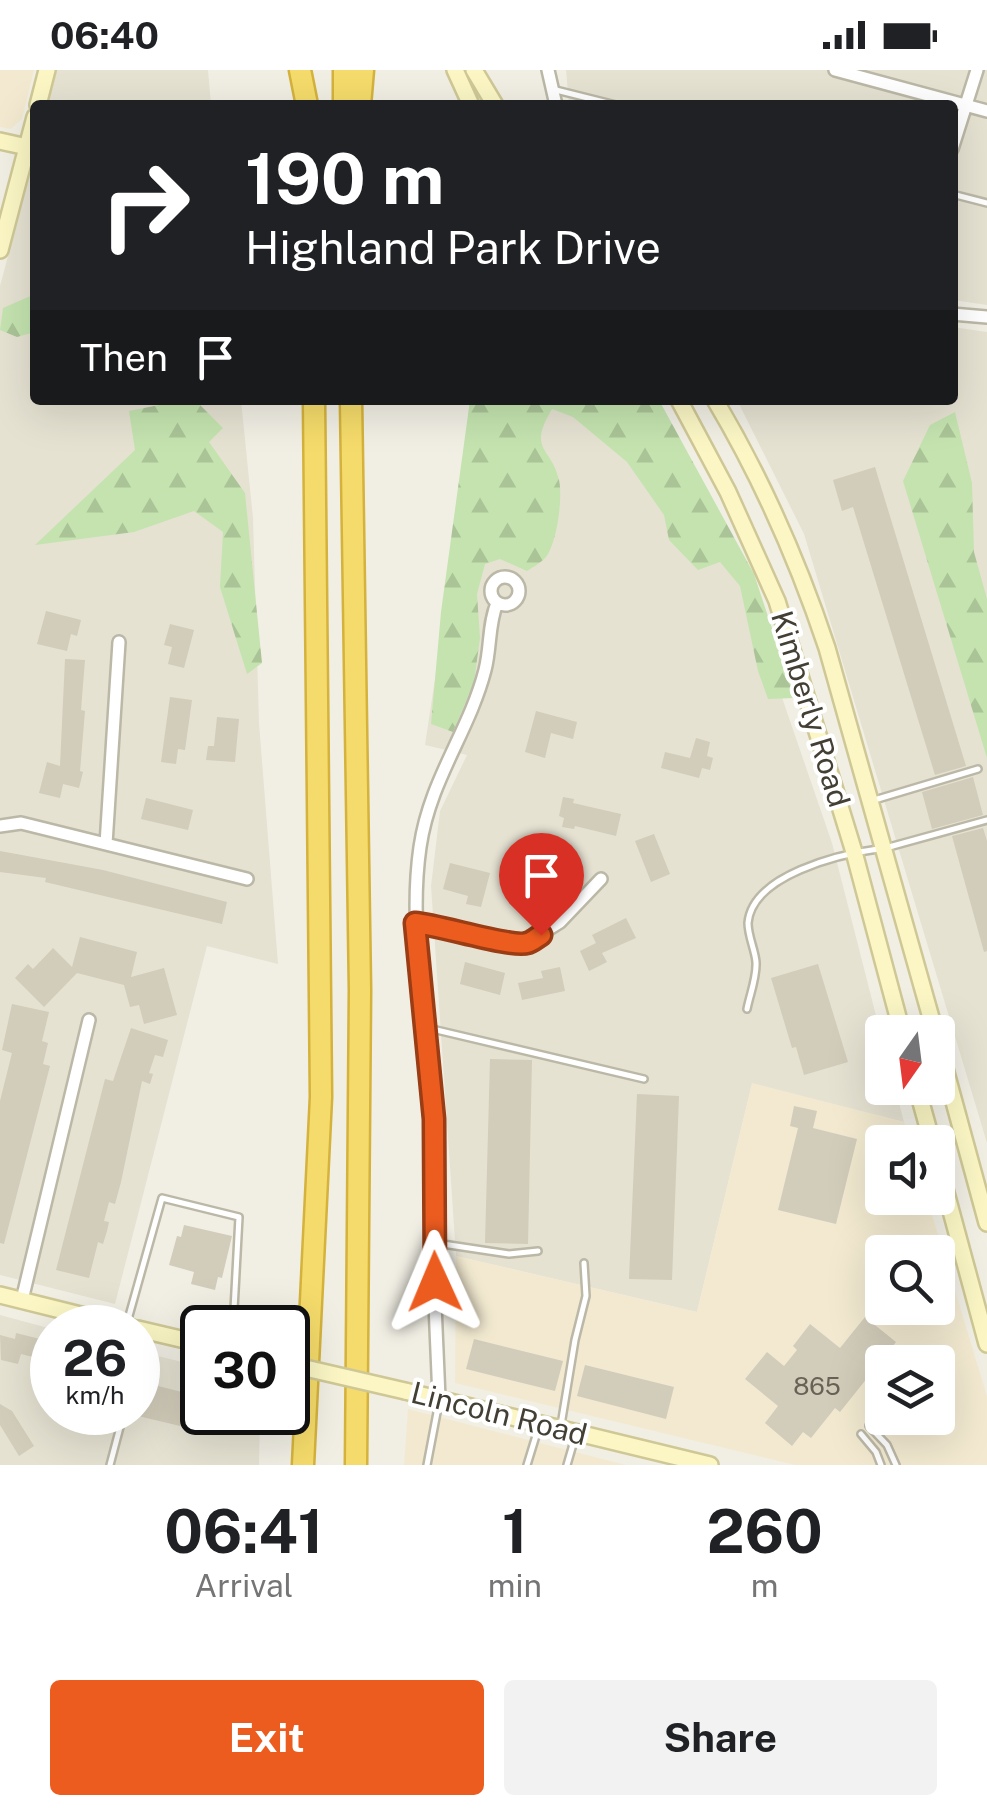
<!DOCTYPE html>
<html lang="en">
<head>
<meta charset="utf-8">
<style>
	:root { --surface:#fff; --page:#f2f2f2; --text:#202124; --muted:#757577; --accent:#ed5c1f }
	body { margin:0; font-family:"Public Sans",sans-serif; background:var(--page); color:var(--text); height:100vh; display:flex; flex-direction:column; font-size:38px; white-space:nowrap }
	* { box-sizing:border-box; margin:0 }
	p { font-size:32px; color:var(--muted) }
	.icon { flex:none; width:55px; height:55px; fill:none; stroke:currentColor; stroke-width:2; stroke-linecap:round; stroke-linejoin:round }
	.map { position:relative; height:1395px; overflow:hidden }
	.sheet { display:flex; flex-direction:column; background:var(--surface); flex:1 }
	.sheet>* { flex:none }
	.banner { position:absolute; left:30px; top:30px; width:928px; height:305px; border-radius:10px; box-shadow:0 10px 40px #0002; background:#202124; color:#fff; overflow:hidden }
	.needle { width:65px; rotate:194deg }
	.tools { position:absolute; left:865px; top:945px; display:grid; gap:20px }
	.tools a { display:grid; place-items:center; width:90px; height:90px; border-radius:10px; background:var(--surface); box-shadow:0 10px 40px #0002; font-size:50px }
	.speed { position:absolute; left:30px; top:1235px; display:flex; gap:20px; font-size:50px; font-weight:700; text-align:center }
	.speed>* { display:grid; place-content:center; width:130px; height:130px; border-radius:50%; background:var(--surface); box-shadow:0 10px 40px #0002; line-height:1 }
	.speed small { font-size:25px; font-weight:400 }
	.speed .limit { border:5px solid #111; border-radius:15px; background:#fff; color:#111 }
	.pin { position:absolute; display:grid; place-items:center; width:85px; height:85px; color:#fff; margin:-102px -42px; border-radius:50% 50% 50% 0; rotate:-45deg; box-shadow:0 0 10px #0007 }
	.pin .icon { rotate:45deg }
	.me { position:absolute; width:110px; margin:-55px; rotate:359deg; stroke-linejoin:round; filter:drop-shadow(0 0 8px #0008) }
	.turn { display:flex; align-items:center; gap:35px; height:210px; padding:0 50px; font-size:45px }
	.turn .icon { width:130px; height:130px; stroke-width:2.5 }
	.turn b { display:block; font-size:70px; line-height:85px }
	.then { display:flex; align-items:center; height:95px; padding:0 50px; background:#0003; gap:20px; font-size:38px }
	.eta { display:flex; justify-content:space-evenly; align-items:center; height:170px; text-align:center }
	.eta b { font-size:60px; font-weight:700; line-height:70px }
	.primary-button { display:flex; gap:20px; margin-top:auto; padding:20px 50px }
	.primary-button a { flex:1; height:115px; border-radius:10px; background:var(--accent); color:#fff; font-size:40px; font-weight:700; line-height:115px; text-align:center }
	.primary-button a+a { background:var(--page); color:var(--text) }
	.status { display:flex; justify-content:space-between; align-items:center; height:70px; padding:0 50px; background:var(--surface); direction:ltr }
	.status svg { height:28px; fill:currentColor }
	.map>svg:first-child { display:block }
</style>
</head>
<body>
<div class="status"><b>06:40</b><svg viewBox="0 0 49 12"><path d="M0 12V9h3v3zM5 12V6h3v6zM10 12V3h3v9zM15 12V0h3v12zM26 1h20v11H26zM47 4h2v5h-2z"/></svg></div>
<div class="map">
<svg width="987" height="1395" viewBox="0 0 987 1395">
	<defs>
		<pattern id="forest-firs" width="22" height="20" patternUnits="userSpaceOnUse" patternTransform="scale(2.5)"><rect width="22" height="20" fill="#c4e3af"/><path d="M5 1l3.5 6h-7zM16 11l3.5 6h-7z" fill="#aac497"/></pattern>
	</defs>
	<rect width="100%" height="100%" fill="#f1efe4"/>
	<path fill="#e5e2d2" d="M 57,0 L 208,0 L 211,35 L 48,35 Z
		M 566,0 L 987,0 L 987,235 L 953,230 L 952,35 L 569,35 Z
		M 35,85 L 35,330 L 241,330 L 253,448 L 259,653 L 278,894 L 207,876 L 115,1234 L 0,1205 L 0,216 Z
		M 953,257 L 987,262 L 987,1073 L 804,464 L 737,330 L 952,330 Z
		M 477,330 L 638,330 L 722,453 L 832,773 L 882,969 L 882,1018 L 895,1018 L 904,1052 L 752,1014 L 697,1242 L 456,1186 L 431,816 L 440,741 L 467,685 L 425,675 Z
		M 0,1245 L 52,1259 L 52,1342 L 138,1342 L 138,1281 L 202,1297 L 202,1342 L 260,1343 L 259,1395 L 0,1395 Z"/>
	<path fill="#f2e9d0" fill-rule="evenodd" d="M 0,0 L 34,0 L 22,49 L 11,59 L 0,57 Z
		M 752,1013 L 904,1052 L 910,1072 L 882,1072 L 882,1128 L 927,1128 L 987,1326 L 987,1395 L 795,1395 L 455,1313 L 456,1186 L 697,1242 ZM 882,1182 L 938,1182 L 938,1238 L 882,1238 ZM 882,1292 L 938,1292 L 938,1348 L 882,1348 Z
		M 408,1339 L 626,1395 L 404,1395 Z"/>
	<path fill="url(#forest-firs)" d="M 35,224 L 35,262 L 17,267 L 0,260 L 3,238 Z
		M 184,330 L 195,330 L 223,358 L 209,372 L 245,423 L 262,593 L 247,604 L 220,517 L 223,462 L 194,441 L 134,462 L 35,475 L 135,380 L 129,341 Z
		M 470,330 L 659,330 L 754,504 L 795,628 L 768,629 L 758,601 L 740,516 L 720,492 L 698,500 L 669,470 L 664,445 L 627,392 L 573,347 L 552,339 C 527,381 551,376 559,410 C 563,427 557,473 546,487 C 542,492 533,497 527,501 L 500,489 L 485,494 L 477,524 L 480,568 L 474,612 L 453,662 L 431,654 L 441,542 Z
		M 955,342 L 972,413 L 974,482 L 987,529 L 987,688 L 903,411 L 930,355 Z"/>
	<path fill="#d2ccba" d="M 875,397 L 966,696 L 935,705 L 853,437 L 842,441 L 833,410 Z
		M 46,541 L 81,550 L 77,566 L 71,564 L 67,581 L 37,574 Z
		M 170,554 L 194,560 L 184,598 L 168,594 L 172,577 L 164,575 Z
		M 65,589 L 85,590 L 81,640 L 85,641 L 80,701 L 83,702 L 79,718 L 63,714 L 60,728 L 39,723 L 47,692 L 60,696 Z
		M 170,627 L 192,630 L 185,680 L 178,679 L 176,694 L 161,692 Z
		M 536,641 L 577,652 L 573,669 L 551,663 L 545,688 L 525,682 Z
		M 217,647 L 239,649 L 235,692 L 206,690 L 208,676 L 214,676 Z
		M 696,668 L 710,672 L 707,686 L 713,688 L 710,700 L 702,698 L 699,708 L 661,698 L 665,682 L 690,688 Z
		M 973,707 L 983,745 L 932,759 L 922,722 Z
		M 563,727 L 574,729 L 573,733 L 621,744 L 616,766 L 575,756 L 574,759 L 562,757 L 564,748 L 559,746 Z
		M 146,728 L 193,740 L 188,760 L 141,749 Z
		M 983,758 L 987,771 L 987,881 L 984,882 L 952,766 Z
		M 654,764 L 670,804 L 651,812 L 635,771 Z
		M 0,781 L 103,800 L 227,832 L 222,854 L 45,812 L 46,808 L 0,802 Z
		M 450,793 L 490,803 L 481,837 L 466,834 L 468,826 L 443,819 Z
		M 546,799 L 554,819 L 512,836 L 504,816 Z
		M 626,848 L 636,868 L 602,883 L 607,892 L 589,901 L 580,881 L 596,873 L 592,865 Z
		M 80,867 L 137,882 L 131,907 L 164,898 L 177,945 L 144,954 L 139,935 L 130,937 L 124,915 L 77,903 L 44,937 L 15,908 L 28,894 L 33,899 L 53,878 L 72,897 Z
		M 465,892 L 505,903 L 500,925 L 460,914 Z
		M 818,894 L 848,992 L 804,1005 L 796,977 L 792,978 L 771,908 Z
		M 560,897 L 565,921 L 522,930 L 518,913 L 543,908 L 541,901 Z
		M 12,934 L 49,942 L 42,971 L 48,973 L 43,994 L 50,996 L 4,1174 L 0,1173 L 0,1031 L 12,983 L 2,980 Z
		M 131,958 L 168,970 L 163,987 L 155,985 L 149,1003 L 153,1004 L 150,1014 L 142,1011 L 121,1112 L 115,1134 L 109,1132 L 104,1151 L 109,1152 L 107,1161 L 103,1174 L 98,1172 L 89,1208 L 56,1200 L 105,1009 L 113,1011 Z
		M 490,989 L 532,990 L 528,1174 L 485,1173 Z
		M 637,1024 L 679,1026 L 672,1210 L 629,1209 Z
		M 794,1036 L 817,1041 L 813,1058 L 857,1069 L 836,1154 L 778,1140 L 798,1058 L 790,1056 Z
		M 184,1155 L 232,1166 L 222,1208 L 218,1207 L 215,1220 L 191,1214 L 194,1202 L 169,1195 L 177,1166 L 181,1167 Z
		M 865,1247 L 896,1272 L 840,1342 L 835,1338 L 811,1368 L 803,1362 L 792,1376 L 765,1353 L 778,1336 L 745,1309 L 767,1282 L 784,1296 L 797,1280 L 793,1276 L 810,1254 L 840,1278 Z
		M 16,1263 L 52,1272 L 52,1292 L 21,1284 L 18,1294 L 1,1290 L 0,1265 L 15,1269 Z
		M 474,1269 L 563,1291 L 555,1321 L 466,1299 Z
		M 585,1295 L 674,1317 L 666,1349 L 577,1326 Z
		M 146,1313 L 202,1327 L 202,1342 L 219,1342 L 214,1364 L 138,1346 Z
		M 0,1334 L 12,1341 L 34,1376 L 19,1386 L 0,1355 Z"/>
	<g fill="none" stroke-linecap="round" stroke-linejoin="round">
		<defs>
			<path id="lane" d="M 556,20 L 616,35
				M 952,124 L 987,133
				M 871,731 L 978,699
				M 889,777 L 987,750
				M 747,939 C 750,924 757,907 756,892 C 755,880 748,866 748,853 C 752,805 840,784 878,779
				M 428,958 L 644,1009
				M 436,1173 L 509,1184 L 538,1181
				M 127,1253 L 162,1128 L 239,1147 L 233,1258
				M 138,1291 L 144,1265
				M 561,1355 L 575,1270 L 586,1226 L 584,1193
				M 869,1356 L 887,1375 L 896,1395
				M 861,1364 L 876,1382 L 881,1395
				M 110,1395 L 124,1342
				M 427,1395 L 439,1332
				M 527,1395 L 539,1356
				M 567,1395 L 576,1364"/>
			<path id="street" d="M 548,0 L 556,35
				M 835,0 L 987,41
				M 952,79 L 977,0
				M 952,244 L 987,247
				M491 521a14 14 0 1 1 28 0a14 14 0 1 1-28 0Z
				M 0,756 L 21,753 L 247,809
				M 106,774 L 119,572
				M 415,853 L 442,855 L 512,874 L 525,874 L 560,852 L 601,809
				M 22,1230 L 89,950
				M 439,1329 C 437,1276 434,1223 433,1170 C 433,1130 435,1089 434,1049 C 430,958 407,867 420,777 C 430,709 469,662 485,600 C 491,577 488,555 497,533"/>
			<path id="secondary" d="M 455,0 L 471,35
				M 474,0 L 495,35
				M 38,35 L 47,0
				M 0,71 L 27,77
				M 0,180 L 35,47
				M 679,330 L 728,422 L 777,531 L 854,782 L 902,962
				M 715,330 C 762,409 798,491 827,578 L 935,962
				M 938,973 L 987,1153
				M 917,1018 L 932,1072
				M 938,1093 L 987,1274
				M 0,1225 L 133,1258
				M 138,1259 L 202,1274
				M 405,1321 L 710,1395"/>
			<path id="highway" d="M 300,0 L 307,35
				M 344,0 L 344,35
				M 360,35 L 363,0
				M 351,330 L 360,920 L 356,1395
				M 303,1395 L 321,1027 L 314,330"/>
		</defs>
		<use href="#lane" stroke="#bcb8a7" stroke-width="10"/>
		<use href="#street" stroke="#bcb8a7" stroke-width="16"/>
		<use href="#secondary" stroke="#cfc896" stroke-width="20"/>
		<use href="#highway" stroke="#d4b23c" stroke-width="25"/>
		<use href="#lane" stroke="#fff" stroke-width="5"/>
		<use href="#street" stroke="#fff" stroke-width="11"/>
		<use href="#secondary" stroke="#fbf6c4" stroke-width="15"/>
		<use href="#highway" stroke="#f5db6b" stroke-width="20"/>
		<defs>
			<path id="secondary-bridge" d="M 288,1294 L 405,1321"/>
		</defs>
		<use href="#secondary-bridge" stroke="#cfc896" stroke-width="20" stroke-linecap="butt"/>
		<use href="#secondary-bridge" stroke="#fbf6c4" stroke-width="15"/>
	</g>
	<g fill="none" stroke-linecap="round" stroke-linejoin="round">
		<defs>
			<path id="route" d="M 435,1212 L 434,1049 L 415,853 C 439,855 513,878 527,873 C 532,872 536,868 541,865"/>
		</defs>
		<use href="#route" stroke="#9a3c14" stroke-width="25"/>
		<use href="#route" stroke="#ed5c1f" stroke-width="18"/>
	</g>
	<g text-anchor="middle" stroke-width="8" stroke-linejoin="round" paint-order="stroke">
		<g font-size="25" fill="#676256">
			<text x="817" y="1325">865</text>
		</g>
		<g font-size="30" fill="#433f34" stroke="#fff">
			<text transform="translate(810 639) rotate(73)" y="10">Kimberly Road</text>
			<text transform="translate(499 1344) rotate(14)" y="10">Lincoln Road</text>
		</g>
	</g>
</svg>
<div class="tools">
<a><svg class="needle" viewBox="-14 -14 28 28"><path d="M0-13l5 13h-10z" fill="#e53935"/><path d="M0 13l5-13h-10z" fill="#757577"/></svg></a>
<a><svg class="icon" aria-label="sound" viewBox="0 0 24 24"><path d="M4 9h4l5-4v14l-5-4H4zM17 9q2 3 0 6"/></svg></a>
<a><svg class="icon" aria-label="search" viewBox="0 0 24 24"><circle cx="10" cy="10" r="6"/><path d="M15 15l6 6"/></svg></a>
<a><svg class="icon" aria-label="layers" viewBox="0 0 24 24"><path d="M12 4l9 5-9 5-9-5zM3 14l9 5 9-5"/></svg></a>
</div>
<div class="speed"><div>26<small>km/h</small></div><div class="limit">30</div></div>
<div class="pin" style="left:541px;top:865px;background:#d93025"><svg class="icon" aria-label="arrive" viewBox="0 0 24 24"><path d="M6 21V4h12l-3 4 3 4H6"/></svg></div>
<svg class="me" style="left:435px;top:1212px" viewBox="-20 -20 40 40"><path d="M0-17L14 15 0 8-14 15z" fill="#ed5c1f" stroke="#fff" stroke-width="4"/></svg>
<div class="banner">
<div class="turn"><svg class="icon" aria-label="right" viewBox="0 0 24 24"><path d="M7 20v-9h11M14 6l5 5-5 5"/></svg><div><b>190 m</b>Highland Park Drive</div></div>
<div class="then">Then<svg class="icon" aria-label="arrive" viewBox="0 0 24 24"><path d="M6 21V4h12l-3 4 3 4H6"/></svg></div>
</div>
</div>
<section class="sheet">
<div class="eta">
<div><b>06:41</b><p>Arrival</p></div>
<div><b>1</b><p>min</p></div>
<div><b>260</b><p>m</p></div>
</div>
<div class="primary-button"><a>Exit</a><a>Share</a></div>
</section>
</body>
</html>
